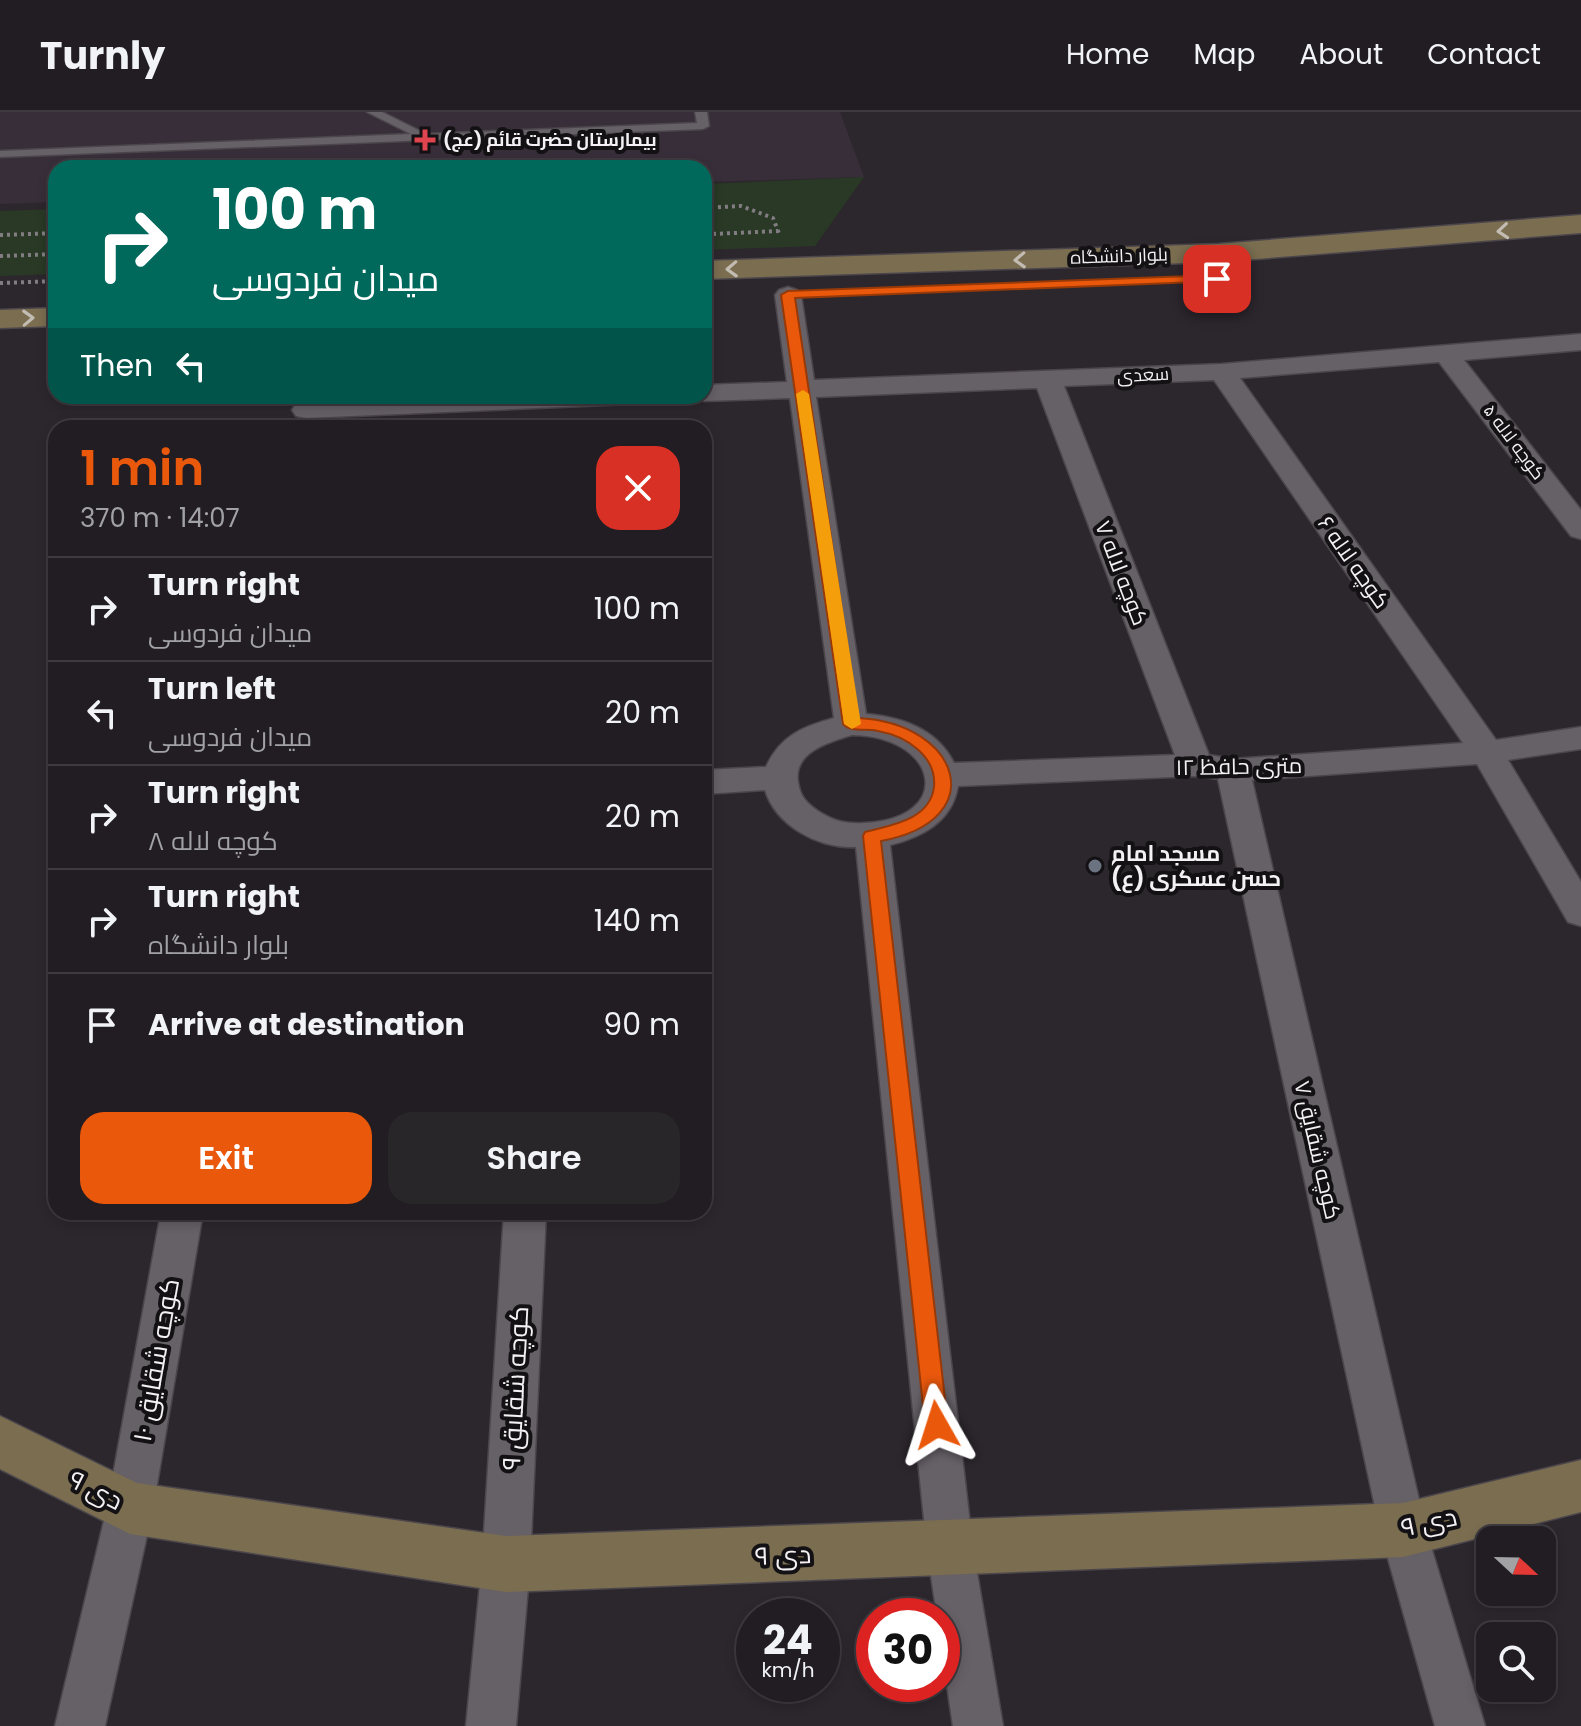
<!DOCTYPE html>
<html lang="en">
<head>
<meta charset="utf-8">
<style>
	:root { --surface:#211d22; --page:#29262a; --text:#f1f3f6; --muted:#a2a2a5; --line:#3e3b40; --accent:#ea580c }
	body { margin:0; font-family:Poppins,Cairo,sans-serif; background:var(--page); color:var(--text); height:100vh; display:flex; flex-direction:column; font-size:30px; white-space:nowrap }
	* { box-sizing:border-box; margin:0 }
	p { font-size:26px; color:var(--muted) }
	.icon { flex:none; width:44px; height:44px; fill:none; stroke:currentColor; stroke-width:2; stroke-linecap:round; stroke-linejoin:round }
	.map { position:relative; flex:1; overflow:hidden }
	.details { position:absolute; left:48px; top:308px; width:664px; height:800px; display:flex; flex-direction:column; background:var(--surface); border-radius:24px; box-shadow:0 4px 12px #0003,0 0 0 2px var(--line) }
	.details>* { flex:none }
	.hud { position:absolute; left:48px; top:48px; width:664px; height:244px; border-radius:24px; box-shadow:0 4px 12px #0003,0 0 0 2px var(--line); background:#00695c; color:#fff; overflow:hidden }
	.needle { width:52px; rotate:112deg }
	.tools { position:absolute; left:1476px; top:1414px; display:grid; gap:16px }
	.tools a { display:grid; place-items:center; width:80px; height:80px; border-radius:16px; background:var(--surface); box-shadow:0 4px 12px #0003,0 0 0 2px var(--line); font-size:40px }
	.speed { position:absolute; left:736px; top:1486px; display:flex; gap:16px; font-size:40px; font-weight:700; text-align:center }
	.speed>* { display:grid; place-content:center; width:104px; height:104px; border-radius:50%; background:var(--surface); box-shadow:0 4px 12px #0003,0 0 0 2px var(--line); line-height:1 }
	.speed small { font-size:20px; font-weight:400 }
	.speed .limit { border:12px solid #d22; background:#fff; color:#111 }
	.pin { position:absolute; display:grid; place-items:center; width:68px; height:68px; color:#fff; margin:-34px; border-radius:16px; box-shadow:0 4px 12px #0006 }
	.me { position:absolute; width:88px; margin:-44px; rotate:354deg; stroke-linejoin:round; filter:drop-shadow(0 0 6px #0008) }
	.turn { display:flex; align-items:center; gap:28px; height:168px; padding:0 32px; font-size:36px }
	.turn .icon { width:104px; height:104px; stroke-width:2.5 }
	.turn b { display:block; font-size:56px; line-height:68px }
	.then { display:flex; align-items:center; height:76px; padding:0 32px; background:#0003; gap:16px; font-size:30px }
	.round { display:grid; place-items:center; flex:none; width:84px; height:84px; border-radius:24px; background:var(--page) }
	.headline { display:flex; align-items:center; justify-content:space-between; height:136px; padding:0 32px }
	h1 { font-size:48px; font-weight:600; line-height:60px; color:var(--accent) }
	.primary-button { display:flex; gap:16px; margin-top:auto; padding:16px 32px }
	.primary-button a { flex:1; height:92px; border-radius:24px; background:var(--accent); color:#fff; font-size:32px; font-weight:600; line-height:92px; text-align:center }
	.primary-button a+a { background:var(--page); color:var(--text) }
	ul { padding:0; list-style:none }
	li { display:flex; align-items:center; gap:24px; height:104px; padding:0 32px; border-top:2px solid var(--line) }
	li div { flex:1 }
	li b { display:block; font-size:30px }
	li em { font-style:normal }
	header { display:flex; align-items:center; gap:48px; box-sizing:border-box; height:112px; padding:0 40px; background:var(--surface); border-bottom:2px solid var(--line) }
	header strong { font-size:38px }
	nav { display:flex; gap:44px; margin-inline-start:auto; font-size:28px }
	.map>svg:first-child { display:block }
</style>
</head>
<body>
<header>
<strong>Turnly</strong>
<nav><a>Home</a><a>Map</a><a>About</a><a>Contact</a></nav>
</header>
<div class="map">
<svg width="1581" height="1614" viewBox="0 0 1581 1614">
	<rect width="100%" height="100%" fill="#2c272d"/>
	<path fill="#382e39" d="M 0,0 L 840,0 L 864,65 L 704,70 L 704,56 L 56,56 L 56,90 L 0,92 Z"/>
	<path fill="#293926" d="M 864,65 L 815,134 L 704,138 L 704,72 Z
		M 56,97 L 56,162 L 0,164 L 0,99 Z"/>
	<g fill="none" stroke-linecap="round" stroke-linejoin="round">
		<defs>
			<path id="lane" d="M 367,0 L 382,0 L 426,22 L 697,11 L 695,0 L 707,0 L 709,14 L 703,17 L 0,45 L 0,39 L 411,22 Z"/>
			<path id="street" d="M 788,175 L 797,178 L 801,183 L 814,268 L 1222,252 L 1581,222 L 1581,238 L 1464,248 L 1581,398 L 1581,427 L 1571,424 L 1439,250 L 1240,266 L 1496,628 L 1581,615 L 1581,637 L 1508,648 L 1581,770 L 1581,814 L 1568,810 L 1477,652 L 1252,668 L 1426,1418 L 1485,1614 L 1435,1614 L 1380,1418 L 1218,667 L 1196,664 L 958,674 C 952,710 922,725 890,733 L 973,1437 L 1003,1614 L 953,1614 L 942,1540 L 942,1504 L 937,1504 L 927,1437 L 856,735 C 819,737 776,714 765,678 L 704,682 L 704,658 L 766,655 C 780,624 802,615 834,606 L 790,286 L 704,289 L 693,284 L 704,284 L 704,273 L 787,270 L 775,183 L 779,178 ZM 1214,268 L 1463,631 L 1233,647 L 1209,643 L 1064,274 ZM 1037,276 L 1175,643 L 954,651 C 937,617 902,605 866,602 L 816,285 ZM 852,623 C 939,624 956,707 864,711 C 846,712 833,709 818,699 C 806,691 800,684 798,670 C 793,640 829,630 852,623 Z
				M 441,284 L 642,284 L 638,290 L 628,292 L 306,306 L 296,304 L 292,298 L 296,292 L 306,290 Z
				M 161,1100 L 203,1100 L 153,1396 L 105,1614 L 55,1614 L 107,1396 Z
				M 504,1100 L 546,1100 L 530,1452 L 516,1614 L 466,1614 L 482,1452 Z"/>
			<path id="secondary" d="M 1581,103 L 1581,121 L 1218,150 L 704,167 L 704,149 L 1218,132 Z
				M 56,196 L 56,214 L 0,216 L 0,198 Z
				M 0,1304 L 137,1371 L 506,1424 L 1403,1391 L 1581,1348 L 1581,1400 L 1403,1445 L 506,1480 L 130,1422 L 0,1357 Z"/>
		</defs>
		<use href="#lane" stroke="#4b464b" stroke-width="3"/>
		<use href="#street" stroke="#4b464b" stroke-width="3"/>
		<use href="#secondary" stroke="#4b464b" stroke-width="3"/>
		<path stroke="#827d82" stroke-width="4" stroke-dasharray="3 4" stroke-linecap="butt" d="M 704,96 L 741,94 L 773,106 L 780,124
			M 713,122 L 778,119
			M 0,123 L 56,121
			M 0,144 L 56,142
			M 0,171 L 56,169"/>
		<use href="#lane" fill="#666067" fill-rule="evenodd"/>
		<use href="#street" fill="#666067" fill-rule="evenodd"/>
		<use href="#secondary" fill="#7a6d50" fill-rule="evenodd"/>
	</g>
	<defs><path id="oneway-chevron" d="M-2-3.5L2.5 0L-2 3.5" fill="none" stroke-width="1.6" stroke-linecap="round" stroke-linejoin="round" transform="scale(2)"/></defs>
	<g stroke="#c3bcb2">
		<use href="#oneway-chevron" transform="translate(1503 119) rotate(175)"/>
		<use href="#oneway-chevron" transform="translate(1020 148) rotate(178)"/>
		<use href="#oneway-chevron" transform="translate(732 157) rotate(178)"/>
		<use href="#oneway-chevron" transform="translate(28 206) rotate(-2)"/>
	</g>
	<path fill="#ea580c" stroke="#983908" stroke-width="2" d="M 1217,163 L 1223,167 L 1221,169 L 795,186 L 858,606 C 960,611 993,708 881,729 L 948,1313 L 945,1320 L 937,1323 L 929,1320 L 925,1313 L 863,724 L 865,720 C 891,713 930,708 934,675 C 937,644 906,624 878,619 C 866,616 851,621 843,612 L 781,183 L 788,179 Z"/>
	<path fill="#f59e0b" d="M 803,278 L 809,282 L 861,612 L 852,617 L 844,612 L 796,282 Z"/>
	<path fill="#e0444e" stroke="#131113" stroke-width="3" d="M421 16h8v8h8v8h-8v8h-8v-8h-8v-8h8z"/>
	<circle fill="#6b7280" stroke="#131113" stroke-width="3" cx="1095" cy="754" r="8"/>
	<g text-anchor="middle" stroke-width="8" stroke-linejoin="round" paint-order="stroke">
		<g font-size="18" font-weight="bold" fill="#f4f0f4" stroke="#131113" text-anchor="start">
			<text x="443" y="34">بیمارستان حضرت قائم (عج)</text>
		</g>
		<g font-size="18" fill="#f4f0f4" stroke="#131113">
			<text transform="translate(1119 144) rotate(-2)" y="6">بلوار دانشگاه</text>
			<text transform="translate(1143 263) rotate(-3)" y="6">سعدی</text>
			<text transform="translate(1514 330) rotate(53)" y="6">کوچه لاله ۵</text>
		</g>
		<g font-size="22" fill="#f4f0f4" stroke="#131113">
			<text transform="translate(1354 450) rotate(55)" y="8">کوچه لاله ۶</text>
			<text transform="translate(1122 461) rotate(69)" y="8">کوچه لاله ۷</text>
			<text transform="translate(1239 654) rotate(-1)" y="8">۱۲ متری حافظ</text>
			<text transform="translate(1318 1038) rotate(77)" y="8">کوچه شقایق ۷</text>
		</g>
		<g font-size="22" font-weight="bold" fill="#f4f0f4" stroke="#131113" text-anchor="start">
			<text x="1111" y="749">مسجد امام<tspan x="1111" dy="25">حسن عسکری (ع)</tspan></text>
		</g>
		<g font-size="26" fill="#f4f0f4" stroke="#131113">
			<text transform="translate(156 1248) rotate(-80)" y="9">کوچه شقایق ۱۰</text>
			<text transform="translate(515 1276) rotate(-87)" y="9">کوچه شقایق ۹</text>
			<text transform="translate(96 1378) rotate(27)" y="9">۹ دی</text>
			<text transform="translate(1429 1410) rotate(-12)" y="9">۹ دی</text>
			<text transform="translate(783 1443) rotate(-2)" y="9">۹ دی</text>
		</g>
	</g>
</svg>
<div class="tools">
<a><svg class="needle" viewBox="-14 -14 28 28"><path d="M0-13l5 13h-10z" fill="#e53935"/><path d="M0 13l5-13h-10z" fill="#a2a2a5"/></svg></a>
<a><svg class="icon" aria-label="search" viewBox="0 0 24 24"><circle cx="10" cy="10" r="6"/><path d="M15 15l6 6"/></svg></a>
</div>
<div class="speed"><div>24<small>km/h</small></div><div class="limit">30</div></div>
<div class="pin" style="left:1217px;top:167px;background:#d93025"><svg class="icon" aria-label="arrive" viewBox="0 0 24 24"><path d="M6 21V4h12l-3 4 3 4H6"/></svg></div>
<svg class="me" style="left:937px;top:1313px" viewBox="-20 -20 40 40"><path d="M0-17L14 15 0 8-14 15z" fill="#ea580c" stroke="#fff" stroke-width="4"/></svg>
<div class="hud">
<div class="turn"><svg class="icon" aria-label="right" viewBox="0 0 24 24"><path d="M7 20v-9h11M14 6l5 5-5 5"/></svg><div><b>100 m</b>میدان فردوسی</div></div>
<div class="then">Then<svg class="icon" aria-label="left" viewBox="0 0 24 24"><path d="M17 20v-9H6M10 6l-5 5 5 5"/></svg></div>
</div>
<section class="details">
<div class="headline"><div><h1>1 min</h1><p>370 m · 14:07</p></div><a class="round" style="background:#d93025;color:#fff"><svg class="icon" aria-label="close" viewBox="0 0 24 24"><path d="M6 6l12 12M18 6L6 18"/></svg></a></div>
<ul>
<li><svg class="icon" aria-label="right" viewBox="0 0 24 24"><path d="M7 20v-9h11M14 6l5 5-5 5"/></svg><div><b>Turn right</b><p>میدان فردوسی</p></div><em>100 m</em></li>
<li><svg class="icon" aria-label="left" viewBox="0 0 24 24"><path d="M17 20v-9H6M10 6l-5 5 5 5"/></svg><div><b>Turn left</b><p>میدان فردوسی</p></div><em>20 m</em></li>
<li><svg class="icon" aria-label="right" viewBox="0 0 24 24"><path d="M7 20v-9h11M14 6l5 5-5 5"/></svg><div><b>Turn right</b><p>کوچه لاله ۸</p></div><em>20 m</em></li>
<li><svg class="icon" aria-label="right" viewBox="0 0 24 24"><path d="M7 20v-9h11M14 6l5 5-5 5"/></svg><div><b>Turn right</b><p>بلوار دانشگاه</p></div><em>140 m</em></li>
<li><svg class="icon" aria-label="arrive" viewBox="0 0 24 24"><path d="M6 21V4h12l-3 4 3 4H6"/></svg><div><b>Arrive at destination</b></div><em>90 m</em></li>
</ul>
<div class="primary-button"><a>Exit</a><a>Share</a></div>
</section>
</div>
</body>
</html>
